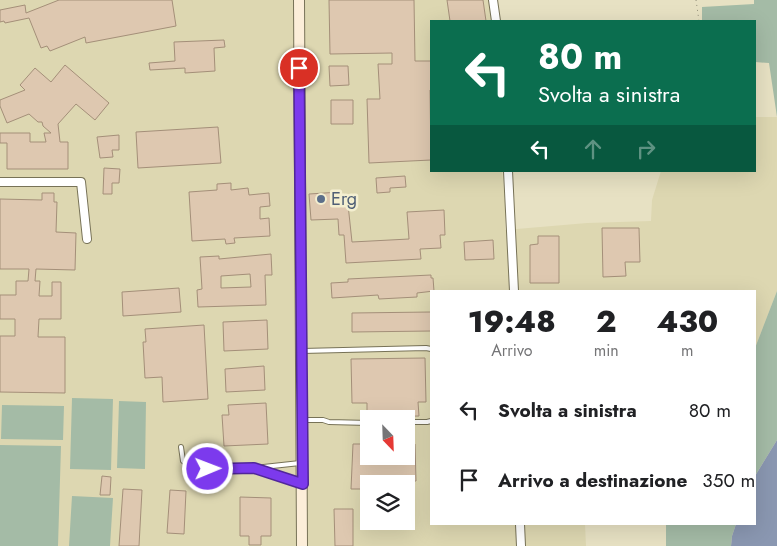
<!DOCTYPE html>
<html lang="it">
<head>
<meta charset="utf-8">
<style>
	:root { --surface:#fff; --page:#f6f6f6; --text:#202124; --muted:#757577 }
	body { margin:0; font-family:Jost,sans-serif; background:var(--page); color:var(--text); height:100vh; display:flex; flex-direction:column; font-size:19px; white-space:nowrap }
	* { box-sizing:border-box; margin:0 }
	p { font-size:16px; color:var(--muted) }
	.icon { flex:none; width:28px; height:28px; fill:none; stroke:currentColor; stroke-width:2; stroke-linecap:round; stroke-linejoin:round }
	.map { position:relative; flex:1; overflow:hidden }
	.details { position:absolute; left:430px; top:290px; width:326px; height:235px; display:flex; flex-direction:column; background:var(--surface); border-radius:0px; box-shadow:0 5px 20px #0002 }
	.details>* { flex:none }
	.top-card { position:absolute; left:430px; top:20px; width:326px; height:152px; border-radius:0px; box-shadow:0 5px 20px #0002; background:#0b6e4f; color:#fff; overflow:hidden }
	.needle { width:32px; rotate:157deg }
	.tools { position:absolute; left:360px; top:410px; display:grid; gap:10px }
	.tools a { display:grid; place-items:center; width:55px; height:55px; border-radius:0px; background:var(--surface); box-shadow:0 5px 20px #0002; font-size:25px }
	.pin { position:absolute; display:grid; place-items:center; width:42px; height:42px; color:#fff; margin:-21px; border:2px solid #fff; border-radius:50%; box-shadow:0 1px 5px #0007 }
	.me { position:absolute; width:55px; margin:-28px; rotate:89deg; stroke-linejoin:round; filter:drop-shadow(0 0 4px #0008) }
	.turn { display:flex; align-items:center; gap:18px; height:105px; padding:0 25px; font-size:22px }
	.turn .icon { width:65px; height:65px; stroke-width:2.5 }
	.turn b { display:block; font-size:35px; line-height:42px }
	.lanes { display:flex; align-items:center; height:48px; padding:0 25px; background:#0003; justify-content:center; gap:25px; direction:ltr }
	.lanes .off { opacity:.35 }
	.eta { display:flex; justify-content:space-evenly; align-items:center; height:85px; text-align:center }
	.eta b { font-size:30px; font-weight:800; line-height:35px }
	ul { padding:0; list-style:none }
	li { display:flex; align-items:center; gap:15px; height:70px; padding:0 25px }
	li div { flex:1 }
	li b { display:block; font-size:19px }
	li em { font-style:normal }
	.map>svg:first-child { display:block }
</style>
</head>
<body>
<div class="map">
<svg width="777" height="546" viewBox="0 0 777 546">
	<rect width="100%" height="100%" fill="#e7e1c3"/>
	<path fill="#ddd7b1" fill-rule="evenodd" d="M 0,0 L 490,0 L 492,21 L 431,21 L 431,171 L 502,171 L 505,202 L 505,230 L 587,223 L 651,221 L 652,200 L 661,171 L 755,171 L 755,117 L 777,117 L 777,291 L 755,348 L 755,291 L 431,291 L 431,524 L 585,524 L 586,546 L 0,546 ZM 369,419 L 406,419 L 406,456 L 369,456 ZM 369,484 L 406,484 L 406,521 L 369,521 Z"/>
	<path fill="#a4bba6" d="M 754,0 L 777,0 L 777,117 L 769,63 L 755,62 L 755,21 L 702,21 L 702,7 L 754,4 Z
		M 777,291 L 777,440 L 755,476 L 755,348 Z
		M 72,398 L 113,399 L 111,470 L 70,469 Z
		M 119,401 L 146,402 L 145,469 L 117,468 Z
		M 2,405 L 64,406 L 63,440 L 1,439 Z
		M 0,445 L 61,446 L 58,546 L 0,546 Z
		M 72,496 L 113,498 L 110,546 L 69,546 Z
		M 666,524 L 736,524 L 732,536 L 731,546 L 666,546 Z"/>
	<path fill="#8a97b1" d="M 777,440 L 777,546 L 731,546 L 732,536 L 736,524 L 755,524 L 755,476 Z"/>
	<path fill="#dec8b0" stroke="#a48f79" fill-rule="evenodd" d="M 59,0 L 172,0 L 176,26 L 86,43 L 85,37 L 50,51 L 47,46 L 41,48 L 29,18 L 5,23 L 4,21 L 0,22 L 0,10 L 25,5 L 26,13 Z
		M 329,0 L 414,0 L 415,61 L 431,61 L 431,90 L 430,90 L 431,160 L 369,163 L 367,99 L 380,99 L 378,64 L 392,64 L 392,53 L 330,54 Z
		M 447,0 L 483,0 L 486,21 L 450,21 Z
		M 224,40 L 225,47 L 214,48 L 215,71 L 185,73 L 185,68 L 150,70 L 149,63 L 175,61 L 174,42 Z
		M 65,65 L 109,103 L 95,120 L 76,104 L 58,124 L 60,142 L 68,142 L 68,169 L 7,169 L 7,143 L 0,143 L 0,133 L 30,133 L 30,142 L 46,142 L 44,133 L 51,133 L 43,126 L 42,122 L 38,122 L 29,114 L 7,123 L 0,106 L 0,100 L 25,90 L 20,85 L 35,68 L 51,82 Z
		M 329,66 L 348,66 L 349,85 L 330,86 Z
		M 331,100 L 353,100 L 353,124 L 331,124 Z
		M 218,127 L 221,163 L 138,168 L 136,132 Z
		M 119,135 L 119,150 L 112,150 L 113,157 L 100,158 L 97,137 Z
		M 104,168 L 120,169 L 119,183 L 112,183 L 112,194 L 103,194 Z
		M 405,176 L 406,187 L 390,188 L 390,192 L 377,193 L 376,178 Z
		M 231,183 L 231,190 L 248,188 L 249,195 L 269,193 L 270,206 L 260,207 L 260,219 L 269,218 L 270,236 L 234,238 L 235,243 L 226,244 L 225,239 L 192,241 L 189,192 L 217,190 L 217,184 Z
		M 340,192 L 341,195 L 347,195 L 352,242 L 409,239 L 407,212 L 444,210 L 445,235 L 440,235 L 441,248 L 420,249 L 421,259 L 346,263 L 344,235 L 339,235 L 338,219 L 311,220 L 309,194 Z
		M 42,193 L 54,193 L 54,202 L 57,202 L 56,232 L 76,233 L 75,270 L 36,269 L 35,281 L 40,281 L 39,296 L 52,296 L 52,282 L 61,282 L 61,319 L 39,319 L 38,337 L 65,337 L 65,393 L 0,392 L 0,336 L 15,336 L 15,319 L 0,319 L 0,295 L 16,295 L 16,281 L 28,281 L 29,269 L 0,269 L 0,199 L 42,200 Z
		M 602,228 L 639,228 L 640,262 L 625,262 L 626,276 L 603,277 Z
		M 538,236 L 559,236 L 559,283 L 530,283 L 530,245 L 538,244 Z
		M 493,240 L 494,259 L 465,260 L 464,242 Z
		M 271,254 L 272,275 L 265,275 L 266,305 L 198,307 L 197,290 L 202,289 L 200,257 L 219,256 L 219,259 ZM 250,274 L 251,287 L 221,288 L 221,276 Z
		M 431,275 L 431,278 L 433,278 L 434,291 L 417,293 L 417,297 L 379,299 L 378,295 L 332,298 L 331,283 L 348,282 L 348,279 Z
		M 179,288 L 181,312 L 123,316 L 122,292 Z
		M 431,312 L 431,331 L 352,332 L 352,313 Z
		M 267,320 L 268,349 L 224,351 L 223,322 Z
		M 204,325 L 208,399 L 163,402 L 162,377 L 145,378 L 143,342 L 146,342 L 145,329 Z
		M 425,358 L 426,402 L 418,402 L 419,416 L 367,417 L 367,403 L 352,403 L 351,359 Z
		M 264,366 L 265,390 L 226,392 L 225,369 Z
		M 266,403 L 268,444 L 224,446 L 222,415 L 229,415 L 228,405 Z
		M 353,444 L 369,444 L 369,456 L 406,456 L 406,444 L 415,444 L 416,481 L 367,482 L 367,489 L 351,489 Z
		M 102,476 L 111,477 L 110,495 L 100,495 Z
		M 123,489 L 142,490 L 139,546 L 119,546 Z
		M 170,490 L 186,491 L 184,534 L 167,533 Z
		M 240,497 L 271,498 L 271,536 L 261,536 L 261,545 L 249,545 L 249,536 L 240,536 Z
		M 334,509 L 353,509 L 353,546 L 335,546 Z"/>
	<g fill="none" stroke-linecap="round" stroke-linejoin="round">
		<defs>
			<path id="service" d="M 302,351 L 426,348 L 431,349
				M 302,420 L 323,420 L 329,422 L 369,423
				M 406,422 L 427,422 L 431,421
				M 181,447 L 183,461 L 193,469 L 254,468 L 300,463
				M 256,468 L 299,483"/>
			<path id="minor" d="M 493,0 L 496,21
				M 508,171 L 514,291
				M 0,182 L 81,182 L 87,239
				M 520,524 L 521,546"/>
			<path id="secondary" d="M 299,0 L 302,546"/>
		</defs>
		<use href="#service" stroke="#777257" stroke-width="6"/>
		<use href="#minor" stroke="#777257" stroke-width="10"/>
		<use href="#secondary" stroke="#777257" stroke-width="12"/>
		<path stroke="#918d78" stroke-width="1" stroke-dasharray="1 4" stroke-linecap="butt" d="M 696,0 L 699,21"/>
		<use href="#service" stroke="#fff" stroke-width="4"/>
		<use href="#minor" stroke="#fff" stroke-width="8"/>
		<use href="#secondary" stroke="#fceed9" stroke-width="10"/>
	</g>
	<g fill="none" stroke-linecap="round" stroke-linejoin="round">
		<defs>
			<path id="route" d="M 208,469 L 254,468 L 303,484 L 299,68"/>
		</defs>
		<use href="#route" stroke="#51269a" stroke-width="12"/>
		<use href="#route" stroke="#7c3aed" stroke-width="9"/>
	</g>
	<circle fill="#5c6f8a" stroke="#f4efd0" stroke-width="2" cx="321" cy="199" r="5"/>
	<g text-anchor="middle" stroke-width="5" stroke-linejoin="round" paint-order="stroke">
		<g font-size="18" fill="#4e5e75" stroke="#f4efd0" text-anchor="start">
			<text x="331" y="205">Erg</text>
		</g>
	</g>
</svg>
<div class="tools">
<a><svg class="needle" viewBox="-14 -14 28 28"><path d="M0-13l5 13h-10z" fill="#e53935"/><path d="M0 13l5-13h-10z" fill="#757577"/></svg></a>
<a><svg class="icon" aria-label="layers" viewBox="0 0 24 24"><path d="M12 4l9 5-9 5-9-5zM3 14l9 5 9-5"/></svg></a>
</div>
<div class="pin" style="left:299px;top:68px;background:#d93025"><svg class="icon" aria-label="arrive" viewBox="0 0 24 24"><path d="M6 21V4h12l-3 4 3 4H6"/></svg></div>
<svg class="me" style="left:208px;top:469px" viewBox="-20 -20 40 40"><circle r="17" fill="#7c3aed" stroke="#fff" stroke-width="3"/><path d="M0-11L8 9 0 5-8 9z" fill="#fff"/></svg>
<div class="top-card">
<div class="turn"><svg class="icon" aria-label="left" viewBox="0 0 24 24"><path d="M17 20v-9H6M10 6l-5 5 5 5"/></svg><div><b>80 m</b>Svolta a sinistra</div></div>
<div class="lanes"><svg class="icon" aria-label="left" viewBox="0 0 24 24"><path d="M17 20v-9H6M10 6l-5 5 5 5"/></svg><svg class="icon off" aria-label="ahead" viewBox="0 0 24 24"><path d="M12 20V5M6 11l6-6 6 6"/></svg><svg class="icon off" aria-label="right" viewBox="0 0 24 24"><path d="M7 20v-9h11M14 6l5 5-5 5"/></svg></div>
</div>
<section class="details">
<div class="eta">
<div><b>19:48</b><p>Arrivo</p></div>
<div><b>2</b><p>min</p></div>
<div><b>430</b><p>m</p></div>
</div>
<ul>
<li><svg class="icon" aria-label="left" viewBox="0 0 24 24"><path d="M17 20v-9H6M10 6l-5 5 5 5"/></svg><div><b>Svolta a sinistra</b></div><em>80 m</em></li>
<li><svg class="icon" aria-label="arrive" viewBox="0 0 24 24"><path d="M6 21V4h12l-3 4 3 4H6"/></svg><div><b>Arrivo a destinazione</b></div><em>350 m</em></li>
</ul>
</section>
</div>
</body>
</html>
